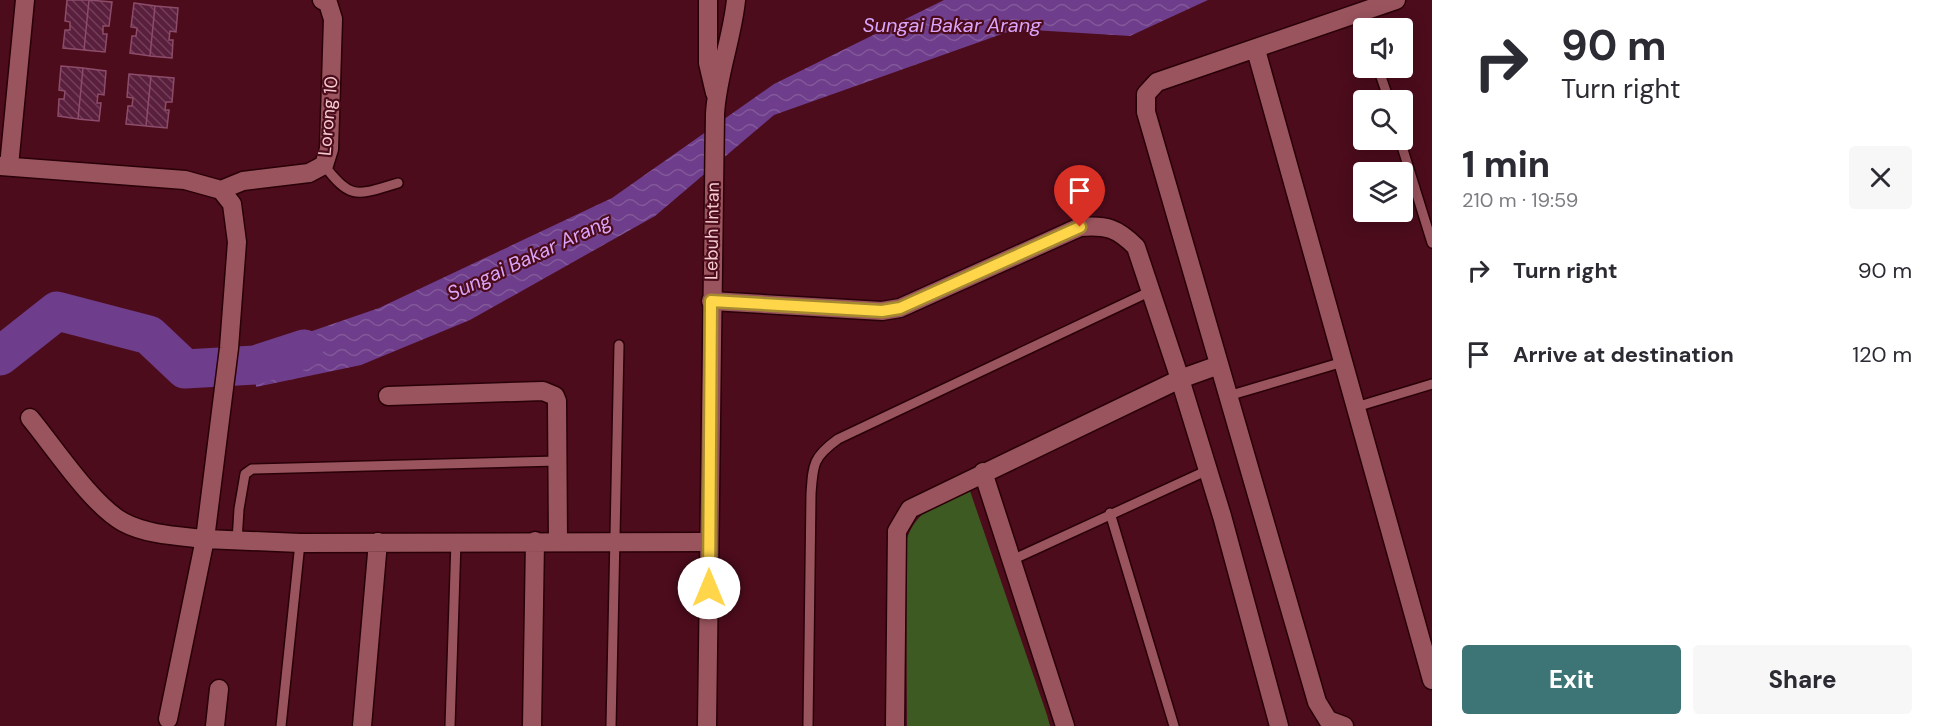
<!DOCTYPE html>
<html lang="en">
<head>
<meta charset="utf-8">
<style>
	:root { --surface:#fff; --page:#f7f7f7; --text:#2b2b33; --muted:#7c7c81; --accent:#3d7476 }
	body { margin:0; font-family:"DM Sans",sans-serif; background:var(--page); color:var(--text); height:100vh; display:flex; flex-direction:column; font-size:22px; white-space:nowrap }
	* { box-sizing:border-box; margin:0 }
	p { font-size:20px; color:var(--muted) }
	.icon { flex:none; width:33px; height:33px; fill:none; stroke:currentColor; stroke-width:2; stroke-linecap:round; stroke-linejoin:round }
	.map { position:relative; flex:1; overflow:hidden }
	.side { display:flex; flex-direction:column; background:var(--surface); width:510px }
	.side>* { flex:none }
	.hud { background:#fff; color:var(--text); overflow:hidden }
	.controls { position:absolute; left:1353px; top:18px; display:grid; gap:12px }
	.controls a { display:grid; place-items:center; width:60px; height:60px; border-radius:6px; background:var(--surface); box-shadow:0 3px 15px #0003; font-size:30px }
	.pin { position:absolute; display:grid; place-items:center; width:51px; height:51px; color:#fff; margin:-62px -26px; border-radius:50% 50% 50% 0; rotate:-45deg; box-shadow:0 0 6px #0007 }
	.pin .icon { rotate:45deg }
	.me { position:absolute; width:66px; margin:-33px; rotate:0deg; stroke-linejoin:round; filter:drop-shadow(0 0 4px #0008) }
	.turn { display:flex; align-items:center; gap:21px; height:126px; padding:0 30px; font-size:27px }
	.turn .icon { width:78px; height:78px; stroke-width:2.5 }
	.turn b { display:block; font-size:42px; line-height:51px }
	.round { display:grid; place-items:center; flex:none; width:63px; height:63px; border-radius:6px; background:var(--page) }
	.summary { display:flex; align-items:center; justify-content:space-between; height:102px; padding:0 30px }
	h1 { font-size:36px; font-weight:800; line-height:45px }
	.primary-button { display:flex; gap:12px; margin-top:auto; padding:12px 30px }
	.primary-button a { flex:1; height:69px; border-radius:6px; background:var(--accent); color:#fff; font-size:24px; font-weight:800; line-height:69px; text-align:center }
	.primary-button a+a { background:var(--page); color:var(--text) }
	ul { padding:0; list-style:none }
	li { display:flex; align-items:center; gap:18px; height:84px; padding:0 30px }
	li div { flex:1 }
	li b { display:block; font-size:22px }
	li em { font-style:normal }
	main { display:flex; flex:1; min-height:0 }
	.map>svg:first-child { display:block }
</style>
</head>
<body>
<main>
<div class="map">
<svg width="1432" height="726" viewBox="0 0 1432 726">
	<defs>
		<pattern id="water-waves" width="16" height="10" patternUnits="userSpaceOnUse" patternTransform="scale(1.5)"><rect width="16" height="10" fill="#6e3d8b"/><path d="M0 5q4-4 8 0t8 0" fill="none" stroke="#83589a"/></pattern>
		<pattern id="building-back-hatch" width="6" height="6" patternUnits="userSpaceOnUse" patternTransform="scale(1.5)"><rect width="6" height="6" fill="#5a1f3d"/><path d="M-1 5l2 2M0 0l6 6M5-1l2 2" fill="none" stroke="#723e58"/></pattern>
	</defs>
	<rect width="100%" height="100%" fill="#4c0c1c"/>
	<path fill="#3e5a23" d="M 970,491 L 1047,715 L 1050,726 L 907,726 L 906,541 C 915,511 941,499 970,491 Z"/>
	<path fill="url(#water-waves)" d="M 944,0 L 1208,0 L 1130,36 L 1016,29 L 774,115 L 655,216 L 470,320 L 361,365 L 256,387 L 254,351 L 379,308 L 612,198 L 774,84 Z"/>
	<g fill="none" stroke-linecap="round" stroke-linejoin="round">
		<path stroke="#6e3d8b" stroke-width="39" d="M 0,356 L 57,311 L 149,335 L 185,369 L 255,365 L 304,349"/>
	</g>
	<path fill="url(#building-back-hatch)" stroke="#8c4c6a" stroke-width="1.5" d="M 67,0 L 89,0 L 84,50 L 63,48 L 65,30 L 70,30 L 70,22 L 65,21 Z
		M 89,0 L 112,2 L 109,26 L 103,26 L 103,34 L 107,34 L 105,52 L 84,50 Z
		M 134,3 L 155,6 L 150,56 L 130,53 L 132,36 L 136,36 L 137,28 L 131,27 Z
		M 155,6 L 178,8 L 176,32 L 170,31 L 169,40 L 173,40 L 172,58 L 150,56 Z
		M 61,66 L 83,68 L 78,119 L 58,116 L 59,99 L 64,99 L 65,91 L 59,90 Z
		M 83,68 L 106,71 L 104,95 L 98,94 L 97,103 L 101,103 L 99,121 L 78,119 Z
		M 129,74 L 151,76 L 146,126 L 126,124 L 128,106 L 132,106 L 133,98 L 127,97 Z
		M 151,76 L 174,78 L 172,102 L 166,102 L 165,110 L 169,110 L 167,128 L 146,126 Z"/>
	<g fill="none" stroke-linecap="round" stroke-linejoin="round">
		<defs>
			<path id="lane" d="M 1362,12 L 1367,28
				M 1378,68 L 1389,100
				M 1400,140 L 1432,243
				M 324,165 C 351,201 357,195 398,183
				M 1228,396 L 1343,362
				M 1356,407 L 1432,384
				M 1110,513 L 1174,726
				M 237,541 L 239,509 L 245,474 L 252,469 L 558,461
				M 1012,560 L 1208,470
				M 281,726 L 300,543
				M 450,726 L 456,541
				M 611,726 L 619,345
				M 808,726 L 811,494 C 813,464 813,457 838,439 L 1151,291"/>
			<path id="street" d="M 1256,50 L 1432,680
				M 0,166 L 185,180 L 221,190 L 232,204 L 237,242 L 229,348 L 205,539 L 300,543 L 709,542
				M 9,166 L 25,0
				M 221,190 L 243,181 L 309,173 L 324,165 L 329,149 L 333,19 L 328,3 L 322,0
				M 711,301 L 882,311 L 900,308 L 1080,227 C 1107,225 1117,228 1136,247 L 1180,379 L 1222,516 L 1279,726
				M 388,396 L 543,391 L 555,396 L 557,401 L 558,541
				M 30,418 C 54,447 92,505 123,522 C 147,535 179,536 205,539 L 168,719
				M 983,472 L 1065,726
				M 215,726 L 219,689
				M 362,726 L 378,542
				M 532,726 L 535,541
				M 895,726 L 897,531 L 910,509 L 1180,379 L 1219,365
				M 1344,726 L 1328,720 L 1317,702 L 1146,112 L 1146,94 L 1157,82 L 1396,0"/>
			<path id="secondary" d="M 708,0 L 708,63 L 715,93
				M 707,726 L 715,114 C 717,76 732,39 736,0"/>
		</defs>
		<use href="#lane" stroke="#290008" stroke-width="12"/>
		<use href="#street" stroke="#290008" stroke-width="21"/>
		<use href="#secondary" stroke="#290008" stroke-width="21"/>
		<use href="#lane" stroke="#9a545e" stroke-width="9"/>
		<use href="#street" stroke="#9a545e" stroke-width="18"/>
		<use href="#secondary" stroke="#9a545e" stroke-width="18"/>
	</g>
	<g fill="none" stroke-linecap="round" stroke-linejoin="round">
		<defs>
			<path id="route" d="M 709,588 L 711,301 L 882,311 L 900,308 L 1080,227"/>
		</defs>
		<use href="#route" stroke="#a68a30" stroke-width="15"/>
		<use href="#route" stroke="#ffd54a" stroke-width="10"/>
	</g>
	<g text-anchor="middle" stroke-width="4.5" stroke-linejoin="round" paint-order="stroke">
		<g font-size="18" fill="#f5cbcf" stroke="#4c0c1c">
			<text transform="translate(328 116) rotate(-85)" y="6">Lorong 10</text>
			<text transform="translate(712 231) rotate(-89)" y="6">Lebuh Intan</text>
		</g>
		<g font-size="20" font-style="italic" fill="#daa6fb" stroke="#4c0c1c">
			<text x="952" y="32">Sungai Bakar Arang</text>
			<text transform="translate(529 257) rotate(-25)" y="7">Sungai Bakar Arang</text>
		</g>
	</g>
</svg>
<div class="controls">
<a><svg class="icon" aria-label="sound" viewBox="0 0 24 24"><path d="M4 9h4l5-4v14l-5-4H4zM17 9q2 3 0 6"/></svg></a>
<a><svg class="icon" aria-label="search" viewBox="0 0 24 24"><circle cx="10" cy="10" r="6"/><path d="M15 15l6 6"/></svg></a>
<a><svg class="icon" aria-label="layers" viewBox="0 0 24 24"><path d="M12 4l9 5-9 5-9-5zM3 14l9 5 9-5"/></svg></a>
</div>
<div class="pin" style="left:1080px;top:227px;background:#d93025"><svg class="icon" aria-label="arrive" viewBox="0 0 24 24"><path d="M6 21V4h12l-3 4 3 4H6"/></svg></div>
<svg class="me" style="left:709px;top:588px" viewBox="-20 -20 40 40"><circle r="19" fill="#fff"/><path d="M0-13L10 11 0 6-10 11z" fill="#ffd54a"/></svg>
</div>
<section class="side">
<div class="hud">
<div class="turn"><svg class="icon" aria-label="right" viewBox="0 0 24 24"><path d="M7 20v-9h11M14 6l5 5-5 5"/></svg><div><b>90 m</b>Turn right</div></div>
</div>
<div class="summary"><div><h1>1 min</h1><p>210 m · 19:59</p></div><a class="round"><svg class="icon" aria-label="close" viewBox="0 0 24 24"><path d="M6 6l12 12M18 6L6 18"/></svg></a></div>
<ul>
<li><svg class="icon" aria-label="right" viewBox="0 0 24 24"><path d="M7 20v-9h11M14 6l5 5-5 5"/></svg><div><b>Turn right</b></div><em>90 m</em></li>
<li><svg class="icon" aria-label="arrive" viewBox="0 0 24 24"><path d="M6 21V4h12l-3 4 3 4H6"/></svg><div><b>Arrive at destination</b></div><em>120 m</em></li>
</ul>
<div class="primary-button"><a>Exit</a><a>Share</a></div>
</section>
</main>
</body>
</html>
